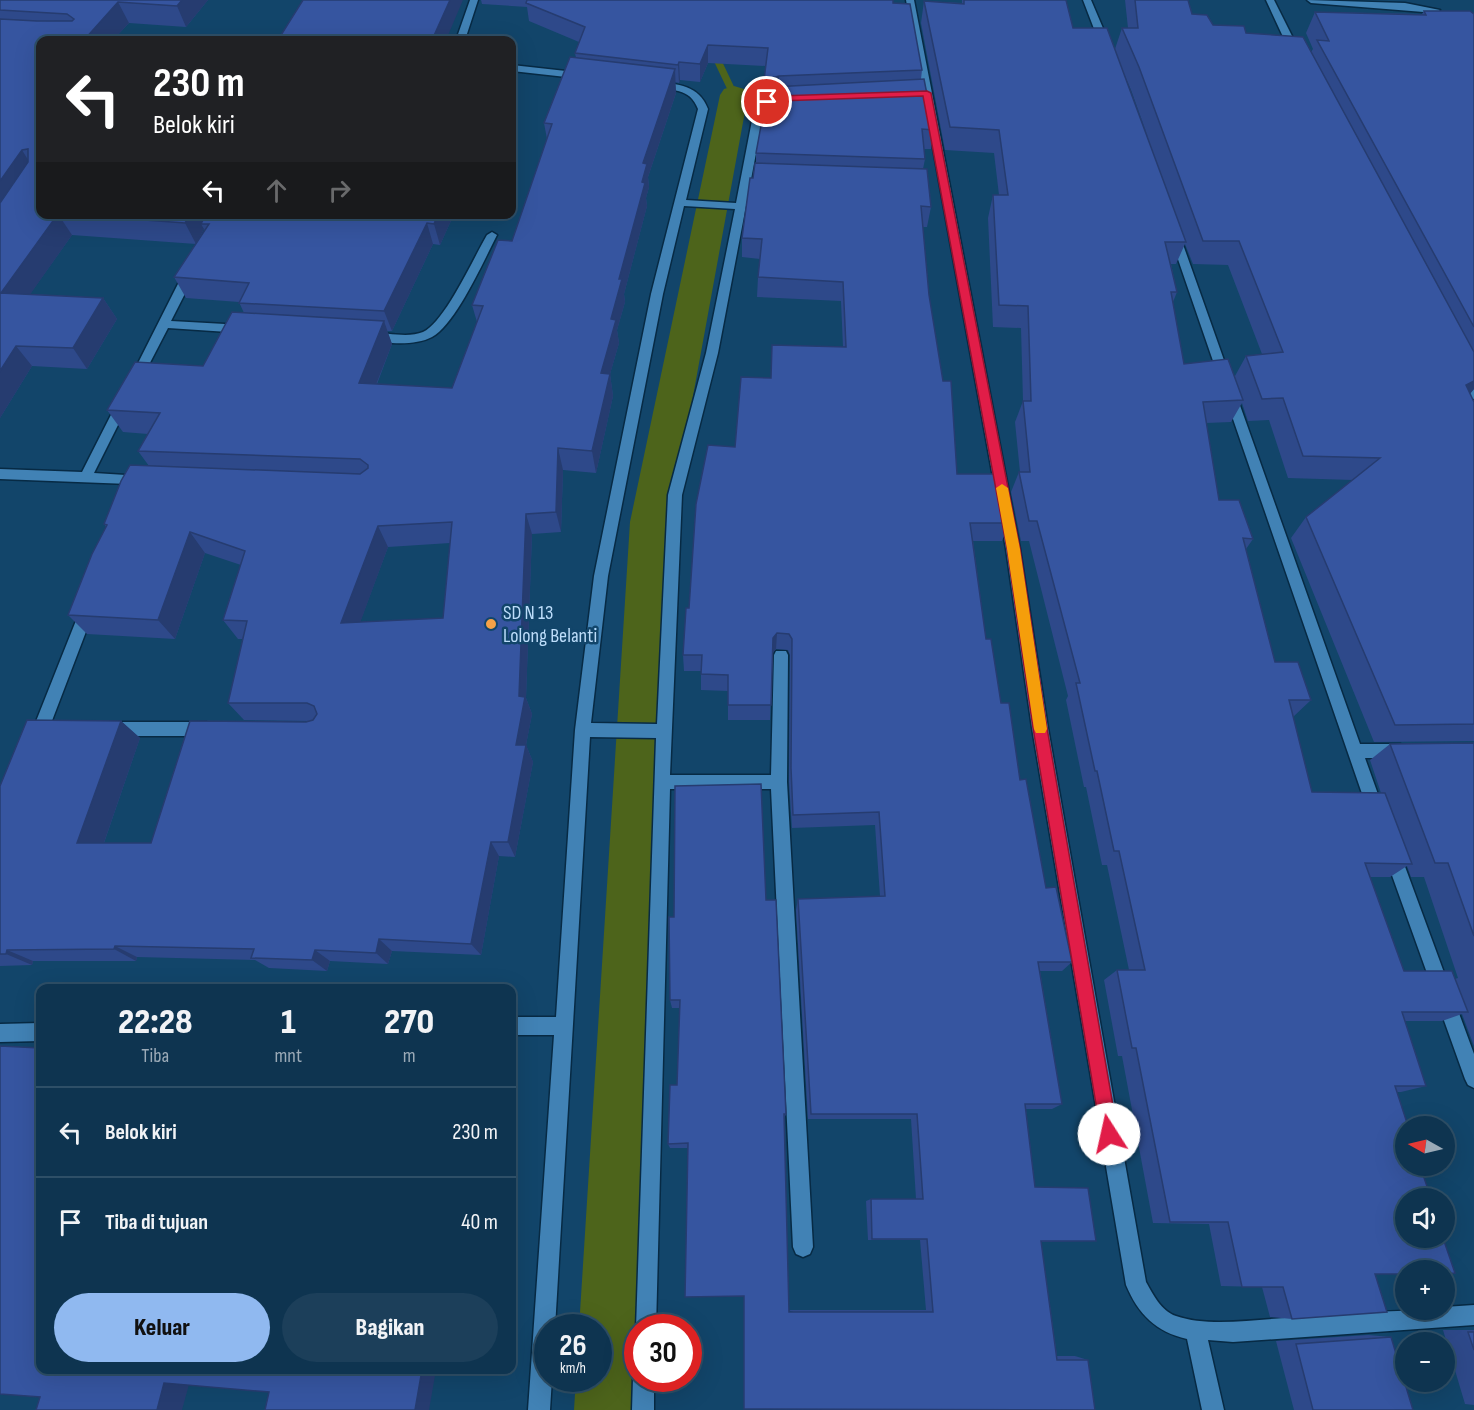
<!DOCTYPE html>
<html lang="id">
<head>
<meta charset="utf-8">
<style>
	:root { --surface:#0e3450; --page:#1c3f5a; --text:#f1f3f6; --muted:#9baab7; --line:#2e4f67; --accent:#90b9f0 }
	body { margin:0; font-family:"Sofia Sans Condensed",sans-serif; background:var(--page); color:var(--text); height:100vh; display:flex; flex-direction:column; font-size:22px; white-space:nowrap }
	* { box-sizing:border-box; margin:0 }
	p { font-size:20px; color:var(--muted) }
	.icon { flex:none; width:33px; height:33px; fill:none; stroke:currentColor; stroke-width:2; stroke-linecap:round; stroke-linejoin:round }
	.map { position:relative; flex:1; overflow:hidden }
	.sheet { position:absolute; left:36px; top:984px; width:480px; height:390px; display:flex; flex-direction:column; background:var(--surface); border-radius:12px; box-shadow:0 6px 24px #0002,0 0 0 2px var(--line) }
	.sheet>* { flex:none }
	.hud { position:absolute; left:36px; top:36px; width:480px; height:183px; border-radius:12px; box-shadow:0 6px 24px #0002,0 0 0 2px var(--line); background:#202124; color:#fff; overflow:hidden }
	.needle { width:39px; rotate:278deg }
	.buttons { position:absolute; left:1395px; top:1116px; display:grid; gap:12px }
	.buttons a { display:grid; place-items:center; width:60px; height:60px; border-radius:50%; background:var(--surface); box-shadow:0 6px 24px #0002,0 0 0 2px var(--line); font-size:30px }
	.speed { position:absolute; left:534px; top:1314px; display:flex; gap:12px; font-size:30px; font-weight:700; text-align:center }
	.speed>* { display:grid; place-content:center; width:78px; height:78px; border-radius:50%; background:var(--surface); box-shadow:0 6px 24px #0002,0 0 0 2px var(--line); line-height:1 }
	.speed small { font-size:15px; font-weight:400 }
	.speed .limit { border:9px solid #d22; background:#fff; color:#111 }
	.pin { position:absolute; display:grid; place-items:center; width:51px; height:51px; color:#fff; margin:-26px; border:3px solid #fff; border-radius:50%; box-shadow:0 2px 6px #0007 }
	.me { position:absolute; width:66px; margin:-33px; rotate:350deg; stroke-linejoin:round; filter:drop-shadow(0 0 4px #0008) }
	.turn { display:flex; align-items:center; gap:21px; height:126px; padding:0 18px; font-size:27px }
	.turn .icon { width:78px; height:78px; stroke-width:2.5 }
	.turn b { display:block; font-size:42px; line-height:51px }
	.lanes { display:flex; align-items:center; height:57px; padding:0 18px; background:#0003; justify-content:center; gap:30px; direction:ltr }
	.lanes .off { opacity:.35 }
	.eta { display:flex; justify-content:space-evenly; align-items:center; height:102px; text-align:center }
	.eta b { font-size:36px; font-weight:800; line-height:42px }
	.action { display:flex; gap:12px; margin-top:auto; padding:12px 18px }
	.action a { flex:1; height:69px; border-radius:36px; background:var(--accent); color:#111; font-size:24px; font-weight:800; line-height:69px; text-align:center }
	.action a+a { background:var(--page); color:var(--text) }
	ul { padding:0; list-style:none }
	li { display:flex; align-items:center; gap:18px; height:90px; padding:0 18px; border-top:2px solid var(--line) }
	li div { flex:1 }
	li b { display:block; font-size:22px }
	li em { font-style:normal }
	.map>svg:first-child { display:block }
</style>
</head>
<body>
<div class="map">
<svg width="1474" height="1410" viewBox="0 0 1474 1410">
	<rect width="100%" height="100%" fill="#12456a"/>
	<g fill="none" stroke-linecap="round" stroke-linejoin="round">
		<path fill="#4d641b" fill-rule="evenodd" d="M 712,46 L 719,48 L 718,53 L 738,95 L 737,97 L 730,95 L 710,53 Z"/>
		<path fill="#4d641b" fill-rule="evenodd" d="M 734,86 L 744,89 L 748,95 L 670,522 L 641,1328 L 638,1328 L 638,1410 L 574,1410 L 576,1378 L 598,1378 L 598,1328 L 579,1328 L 630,522 L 720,95 L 724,89 Z"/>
		<defs>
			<path id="minor" d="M 470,0 L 478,0 L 465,40 L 456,40 Z
				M 906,0 L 914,0 L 1020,549 L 1048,728 L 1146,1282 C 1153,1294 1161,1311 1176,1316 C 1207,1327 1252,1320 1285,1318 C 1338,1314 1391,1310 1444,1310 L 1444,1307 L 1474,1305 L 1474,1325 L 1233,1342 L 1208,1340 L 1224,1410 L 1202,1410 L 1187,1339 C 1156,1332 1138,1314 1126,1285 L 1032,728 L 1006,549 Z
				M 1083,0 L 1091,0 L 1111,47 L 1109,49 L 1101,47 Z
				M 1266,0 L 1274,0 L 1301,54 L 1299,56 L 1291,54 Z
				M 1307,0 L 1405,3 L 1440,10 L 1436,13 L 1311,3 Z
				M 512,65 L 584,73 L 589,76 L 584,79 L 512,71 Z
				M 655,82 C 678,84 699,85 708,109 L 686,200 L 736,203 L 754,110 L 764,100 L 783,96 L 788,99 L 770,104 L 764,111 L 718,353 L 682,495 L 670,775 L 771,775 L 774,655 L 776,651 L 786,651 L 788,655 L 787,782 L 813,1247 L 810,1254 L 803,1257 L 796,1254 L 793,1247 L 771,789 L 670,789 L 656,1328 L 638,1328 L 638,1332 L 636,1328 L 656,738 L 590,737 L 555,1328 L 548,1328 L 548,1378 L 552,1378 L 550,1410 L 528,1410 L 554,1035 L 512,1035 L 512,1017 L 556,1017 L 575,730 L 594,576 L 651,294 L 698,109 C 690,87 671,91 652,87 L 652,83 ZM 684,206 L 735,209 L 706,353 L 668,495 L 657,724 L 591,723 L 608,576 L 663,294 Z
				M 492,232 L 497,235 C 484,260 456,324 432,337 C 415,346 386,344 368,339 L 368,333 L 372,332 C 387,333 409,338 423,332 C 445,322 474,257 487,235 Z
				M 1175,233 L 1180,236 L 1360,744 L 1400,744 L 1405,746 L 1408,751 L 1405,756 L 1400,758 L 1365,758 L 1384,811 L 1382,816 L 1376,818 L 1370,816 L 1368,811 L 1170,236 Z
				M 190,268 L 196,272 L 171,321 L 243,325 L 249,329 L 243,333 L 168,328 L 140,382 L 132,382 L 130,379 L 184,272 Z
				M 1463,369 L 1467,370 L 1474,383 L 1474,399 L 1470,398 L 1457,373 Z
				M 123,399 L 129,403 L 94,473 L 142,476 L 143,479 L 140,487 L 130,487 L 129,484 L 0,479 L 0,469 L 82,472 L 117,403 Z
				M 88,602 L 93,604 L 95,608 L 45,739 L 42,744 L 37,746 L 32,744 L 29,739 L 81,608 L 83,604 Z
				M 110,722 L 206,722 L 211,724 L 214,729 L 211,734 L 206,736 L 110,736 L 105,734 L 102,729 L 105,724 Z
				M 1392,845 L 1398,848 L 1400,853 L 1474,1054 L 1474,1088 L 1468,1085 L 1465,1079 L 1384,853 L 1386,848 Z
				M 40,1023 L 40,1041 L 0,1042 L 0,1024 Z
				M 638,1370 L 638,1378 L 654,1378 L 654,1410 L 632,1410 L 633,1378 Z"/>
		</defs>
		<use href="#minor" stroke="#072a44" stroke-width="3"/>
		<use href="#minor" fill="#4182b5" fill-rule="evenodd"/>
	</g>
	<path fill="#2e498a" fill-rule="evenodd" d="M 0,0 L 208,0 L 186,27 L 129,23 L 113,40 L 40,40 L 40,214 L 454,214 L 440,245 L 433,244 L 392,331 L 387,331 L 392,344 L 377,384 L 452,388 L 477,322 L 472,305 L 512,241 L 547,139 L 544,123 L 576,58 L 575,53 L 579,42 L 529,21 L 527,7 L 482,4 L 481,0 L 893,0 L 893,3 L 922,70 L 921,79 L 934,130 L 931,149 L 924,149 L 925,159 L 923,169 L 931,207 L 927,227 L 923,227 L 929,295 L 957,474 L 1009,523 L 1002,541 L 973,541 L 986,639 L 1046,888 L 1072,962 L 1062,971 L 1040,971 L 1062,1104 L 1052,1109 L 1026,1109 L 1035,1187 L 1096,1241 L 1041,1242 L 1057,1356 L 1075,1356 L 1088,1360 L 1095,1410 L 744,1296 L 688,1148 L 670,1148 L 668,1144 L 677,1085 L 680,1008 L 672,1008 L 670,1000 L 674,917 L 766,900 L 786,1114 L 784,1119 L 789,1310 L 926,1310 L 920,1240 L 868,1240 L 866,1201 L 871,1199 L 916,1199 L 911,1119 L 808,1119 L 796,910 L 798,899 L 880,896 L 875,825 L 792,828 L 789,782 L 790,655 L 788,650 L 776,649 L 772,653 L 770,720 L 728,720 L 728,691 L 701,690 L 701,671 L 684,671 L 683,655 L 689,608 L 735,447 L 771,378 L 843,347 L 841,301 L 757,297 L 758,277 L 760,259 L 742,257 L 742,238 L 756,163 L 756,153 L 766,97 L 764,98 L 766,66 L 708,63 L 700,82 L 680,80 L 679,83 L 675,82 L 676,93 L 648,177 L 649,187 L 646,198 L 647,206 L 624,294 L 625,302 L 617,330 L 619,343 L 610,374 L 613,396 L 596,473 L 563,470 L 561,532 L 532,534 L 526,698 L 532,714 L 526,745 L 533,762 L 515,857 L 499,856 L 481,955 L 392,951 L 388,964 L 330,961 L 327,971 L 269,968 L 255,960 L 137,957 L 136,961 L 33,961 L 32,965 L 0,966 L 0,786 L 121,721 L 140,738 L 104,843 L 151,843 L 306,722 L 311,721 L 244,720 L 228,703 L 243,639 L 238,639 L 223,620 L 241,565 L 205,553 L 175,639 L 87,634 L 68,615 L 106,527 L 104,524 L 149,466 L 138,451 L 148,434 L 123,432 L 107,410 L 203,366 L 244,313 L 239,302 L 186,298 L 174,277 L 196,244 L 72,235 L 30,294 L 103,298 L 117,319 L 87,369 L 32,366 L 0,418 ZM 204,229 L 205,231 L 197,243 ZM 450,543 L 443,618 L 360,622 L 388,547 Z
		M 962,0 L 1066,0 L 1073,28 L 1115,49 L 1122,28 L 1128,28 L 1125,0 L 1188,0 L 1192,14 L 1213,25 L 1246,33 L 1311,52 L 1313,49 L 1306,33 L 1315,12 L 1422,14 L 1424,11 L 1474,14 L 1474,389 L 1470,394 L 1474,402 L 1474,741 L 1374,742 L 1291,538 L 1306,517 L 1353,480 L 1288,478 L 1269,420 L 1248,421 L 1242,403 L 1231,422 L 1206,423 L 1219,500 L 1253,539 L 1246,549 L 1275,662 L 1311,700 L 1293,717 L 1312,792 L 1381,793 L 1370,760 L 1390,744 L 1474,743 L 1474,1046 L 1462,1014 L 1442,1021 L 1405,1021 L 1426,1086 L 1401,1092 L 1397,1092 L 1375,1274 L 1292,1319 L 1270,1317 L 1262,1287 L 1221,1286 L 1209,1224 L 1153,1223 L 1122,1056 L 1118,1056 L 1104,980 L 1117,970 L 1129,970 L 1107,865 L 1102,865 L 1086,787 L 1084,787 L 1066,700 L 1068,696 L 1029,541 L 1021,541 L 1011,492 L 1019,472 L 1020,472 L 1015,422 L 1023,401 L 1021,328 L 993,327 L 988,218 L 993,195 L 999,195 L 994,153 L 945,150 L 921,23 L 924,1 L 962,3 ZM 1124,74 L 1131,90 L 1149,140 ZM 1185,244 L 1193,264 L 1228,265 L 1262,354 L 1246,356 L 1235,376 L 1184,364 L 1173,302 L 1177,292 L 1171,264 L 1176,264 ZM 1407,866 L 1411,877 L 1424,877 L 1458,978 L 1455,979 L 1404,971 L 1370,877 L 1390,877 Z
		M 1443,1330 L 1474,1330 L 1474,1405 L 1465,1404 Z
		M 1368,1335 L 1391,1337 L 1413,1410 L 1294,1410 L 1276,1341 Z"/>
	<path fill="#263c70" d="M 182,0 L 208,0 L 186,27 L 177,6 Z
		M 450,0 L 463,0 L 446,40 L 432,40 Z
		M 118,2 L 129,23 L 113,40 L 84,40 Z
		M 708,45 L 708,63 L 700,82 L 700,64 Z
		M 514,56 L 518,77 L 512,91 L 512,62 Z
		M 679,62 L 680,80 L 679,83 L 678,65 Z
		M 675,69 L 676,93 L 648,177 L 649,187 L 646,198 L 647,206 L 624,294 L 625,302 L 617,330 L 619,343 L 610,374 L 613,396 L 596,473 L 592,451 L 601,373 L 611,319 L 619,279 L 642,182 L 643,163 Z
		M 779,76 L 778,94 L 764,98 L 764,80 Z
		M 22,150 L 35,171 L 0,222 L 0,181 Z
		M 58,214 L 72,235 L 17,313 L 1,293 Z
		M 190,214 L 211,214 L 201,224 L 204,229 L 196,244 L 185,223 Z
		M 438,214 L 454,214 L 440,245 L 434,224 Z
		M 427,223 L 433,244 L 392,331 L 384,311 Z
		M 103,298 L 117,319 L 87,369 L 73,348 Z
		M 384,321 L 392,344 L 368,405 L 359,383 Z
		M 16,346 L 32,366 L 0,418 L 0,371 Z
		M 1474,381 L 1474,389 L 1467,397 L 1466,385 Z
		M 558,448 L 563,470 L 561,532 L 556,512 Z
		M 526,514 L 532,534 L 526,698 L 532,714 L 526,745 L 533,762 L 515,857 L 508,842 L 516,745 Z
		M 378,526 L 388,547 L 353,642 L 341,623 Z
		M 190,532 L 205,553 L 175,639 L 158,620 Z
		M 777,633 L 776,649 L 772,654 L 773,638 Z
		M 121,721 L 140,738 L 99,857 L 77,843 Z
		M 491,842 L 499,856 L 481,955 L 471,944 Z
		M 379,939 L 392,951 L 388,964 L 376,953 Z
		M 115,946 L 137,957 L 136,961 L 114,949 Z
		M 7,950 L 33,961 L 32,965 L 6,954 Z
		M 315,950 L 330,961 L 327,971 L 312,960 Z
		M 422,1370 L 436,1370 L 429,1410 L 415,1410 Z
		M 191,1377 L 182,1410 L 157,1410 L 164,1383 Z"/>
	<path fill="#3655a0" stroke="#263c70" stroke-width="1.5" fill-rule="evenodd" d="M 0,0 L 182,0 L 177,6 L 118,2 L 84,40 L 40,40 L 40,214 L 58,214 L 1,293 L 103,298 L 73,348 L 16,346 L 0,371 L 0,203 L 28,162 L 28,149 L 22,150 L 0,181 L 0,19 L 37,21 L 72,21 L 74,19 L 67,14 L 0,10 Z
		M 303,0 L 450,0 L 432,40 L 178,40 L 182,35 L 278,40 Z
		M 527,0 L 893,0 L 893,3 L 910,4 L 922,70 L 779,76 L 764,80 L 768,48 L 708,45 L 700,64 L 679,62 L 678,65 L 575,53 L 585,27 L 526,3 Z
		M 964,0 L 1066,0 L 1073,28 L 1107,28 L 1186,242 L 1165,242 L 1177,292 L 1171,292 L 1184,364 L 1228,359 L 1243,400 L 1203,402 L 1219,500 L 1239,500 L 1253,539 L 1243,538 L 1275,662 L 1298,662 L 1311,700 L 1289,700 L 1312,792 L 1385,793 L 1412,864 L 1365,863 L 1404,971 L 1452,971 L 1468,1012 L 1402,1012 L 1426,1086 L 1395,1086 L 1408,1126 L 1406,1126 L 1406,1166 L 1420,1166 L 1431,1198 L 1406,1198 L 1406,1238 L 1443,1238 L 1455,1273 L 1444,1274 L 1444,1270 L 1406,1270 L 1406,1274 L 1375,1274 L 1387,1312 L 1292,1319 L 1283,1287 L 1242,1287 L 1228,1222 L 1170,1222 L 1136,1048 L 1132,1048 L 1117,970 L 1145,970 L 1119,851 L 1114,851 L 1097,771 L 1095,771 L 1076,683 L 1080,683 L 1037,521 L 1029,521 L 1019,472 L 1030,472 L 1023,401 L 1031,401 L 1028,306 L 999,305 L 993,195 L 1008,195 L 999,130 L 950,127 L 924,1 L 964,4 Z
		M 1135,0 L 1188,0 L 1192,14 L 1207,15 L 1213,25 L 1244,26 L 1246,33 L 1303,37 L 1474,352 L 1474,381 L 1466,385 L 1474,402 L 1474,724 L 1395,725 L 1306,517 L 1380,458 L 1303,456 L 1283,398 L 1262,399 L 1246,356 L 1283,352 L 1239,241 L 1203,241 L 1139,67 L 1122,28 L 1138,28 Z
		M 1424,11 L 1470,11 L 1474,14 L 1474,327 L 1317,40 L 1329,41 L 1315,12 L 1426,15 Z
		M 570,57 L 675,69 L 643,163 L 647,164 L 642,182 L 645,183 L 619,279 L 622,279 L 611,319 L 616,320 L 601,373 L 610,374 L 592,451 L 558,448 L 556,512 L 526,514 L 519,696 L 525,697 L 516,745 L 526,745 L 508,842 L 491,842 L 471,944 L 379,939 L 376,953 L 315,950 L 312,960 L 251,958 L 254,949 L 115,946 L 114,949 L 7,950 L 6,954 L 0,954 L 0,786 L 27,720 L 121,721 L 77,843 L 151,843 L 190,721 L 306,722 L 313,720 L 317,714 L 314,706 L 307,703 L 228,703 L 247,621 L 223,620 L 245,551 L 190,532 L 158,620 L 68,615 L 92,554 L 107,525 L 104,524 L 121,481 L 130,465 L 360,474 L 368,468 L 368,465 L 360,459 L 138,451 L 160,413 L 107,410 L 135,362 L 203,366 L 232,312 L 384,321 L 359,383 L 452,388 L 483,306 L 472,305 L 498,240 L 512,241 L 552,124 L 544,123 ZM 452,522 L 443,618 L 341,623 L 378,526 Z
		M 924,79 L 934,130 L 922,129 L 925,159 L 756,153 L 767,93 L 772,87 Z
		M 755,163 L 927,169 L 931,207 L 921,206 L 929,295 L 943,381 L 951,381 L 957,474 L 999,474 L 1009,523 L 970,523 L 986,639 L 991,639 L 1001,703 L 1009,703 L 1020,780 L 1026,779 L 1046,888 L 1056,887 L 1072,962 L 1038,962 L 1062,1104 L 1025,1104 L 1035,1187 L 1088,1188 L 1096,1241 L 1041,1241 L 1057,1360 L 1088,1360 L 1095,1410 L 744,1409 L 744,1296 L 685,1297 L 688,1143 L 668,1144 L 670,1085 L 677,1085 L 680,1000 L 670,1000 L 669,917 L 674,917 L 675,786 L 761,784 L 766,900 L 776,900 L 786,1114 L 784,1114 L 789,1312 L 933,1312 L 927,1239 L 872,1239 L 871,1199 L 923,1199 L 917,1114 L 811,1114 L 798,899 L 885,896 L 879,812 L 793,815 L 791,768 L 792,639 L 789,634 L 777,633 L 773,638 L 771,705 L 728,705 L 728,675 L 701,674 L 702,655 L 683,655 L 686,608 L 689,608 L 696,504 L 708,445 L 735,447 L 741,377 L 771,378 L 772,345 L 846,347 L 843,282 L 758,277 L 762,239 L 742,238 L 750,178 L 753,178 Z
		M 63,214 L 190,214 L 185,223 Z
		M 206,214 L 438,214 L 434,224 L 427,223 L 384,311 L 239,303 L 249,283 L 174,277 L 209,224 L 201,224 Z
		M 1474,743 L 1474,936 L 1448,863 L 1435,863 L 1390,744 Z
		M 0,1046 L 40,1048 L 40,1370 L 422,1370 L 415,1410 L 265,1410 L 269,1392 L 164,1383 L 157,1410 L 36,1410 L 40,1397 L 0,1394 Z
		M 1468,1332 L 1474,1332 L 1474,1350 Z
		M 1391,1337 L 1413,1410 L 1313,1410 L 1296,1344 Z"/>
	<path fill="#e11d48" stroke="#92132f" stroke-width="1.5" d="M 927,91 L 931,93 L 1020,549 L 1047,728 L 1118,1134 L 1115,1141 L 1109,1143 L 1103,1141 L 1101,1134 L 1033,728 L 1007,549 L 923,96 L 778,101 L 767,104 L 762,102 L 778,96 Z"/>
	<path fill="#f59e0b" d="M 1002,484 L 1008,488 L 1020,549 L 1047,729 L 1045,733 L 1036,733 L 1034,729 L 1007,549 L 996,488 Z"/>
	<circle fill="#f6a247" stroke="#12456a" stroke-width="2" cx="491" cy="624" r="6"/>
	<g text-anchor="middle" stroke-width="5" stroke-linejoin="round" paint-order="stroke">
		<g font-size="20" fill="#bdddfa" stroke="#12456a" text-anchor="start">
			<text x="503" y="619">SD N 13<tspan x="503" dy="23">Lolong Belanti</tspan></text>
		</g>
	</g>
</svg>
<div class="buttons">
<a><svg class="needle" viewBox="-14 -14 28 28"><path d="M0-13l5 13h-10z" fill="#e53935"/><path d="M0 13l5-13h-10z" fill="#9baab7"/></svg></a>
<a><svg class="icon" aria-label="sound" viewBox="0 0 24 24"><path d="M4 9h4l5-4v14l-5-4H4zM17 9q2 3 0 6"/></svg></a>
<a>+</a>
<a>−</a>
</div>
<div class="speed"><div>26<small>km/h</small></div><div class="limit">30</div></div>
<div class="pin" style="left:767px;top:102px;background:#d93025"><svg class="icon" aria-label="arrive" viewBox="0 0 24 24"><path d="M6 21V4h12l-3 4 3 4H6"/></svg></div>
<svg class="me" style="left:1109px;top:1134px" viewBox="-20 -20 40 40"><circle r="19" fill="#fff"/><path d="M0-13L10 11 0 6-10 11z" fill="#e11d48"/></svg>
<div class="hud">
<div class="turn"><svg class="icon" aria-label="left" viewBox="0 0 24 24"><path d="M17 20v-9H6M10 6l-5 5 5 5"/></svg><div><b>230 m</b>Belok kiri</div></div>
<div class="lanes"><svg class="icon" aria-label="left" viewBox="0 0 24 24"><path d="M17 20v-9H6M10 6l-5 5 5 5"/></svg><svg class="icon off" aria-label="ahead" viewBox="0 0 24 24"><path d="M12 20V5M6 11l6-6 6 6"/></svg><svg class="icon off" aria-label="right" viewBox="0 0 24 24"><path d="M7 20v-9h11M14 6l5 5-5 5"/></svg></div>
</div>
<section class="sheet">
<div class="eta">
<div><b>22:28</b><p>Tiba</p></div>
<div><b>1</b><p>mnt</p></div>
<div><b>270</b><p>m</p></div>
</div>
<ul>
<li><svg class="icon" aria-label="left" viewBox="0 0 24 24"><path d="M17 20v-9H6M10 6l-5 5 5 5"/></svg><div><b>Belok kiri</b></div><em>230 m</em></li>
<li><svg class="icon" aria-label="arrive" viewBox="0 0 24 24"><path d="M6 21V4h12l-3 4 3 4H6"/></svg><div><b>Tiba di tujuan</b></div><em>40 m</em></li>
</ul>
<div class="action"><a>Keluar</a><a>Bagikan</a></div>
</section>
</div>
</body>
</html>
